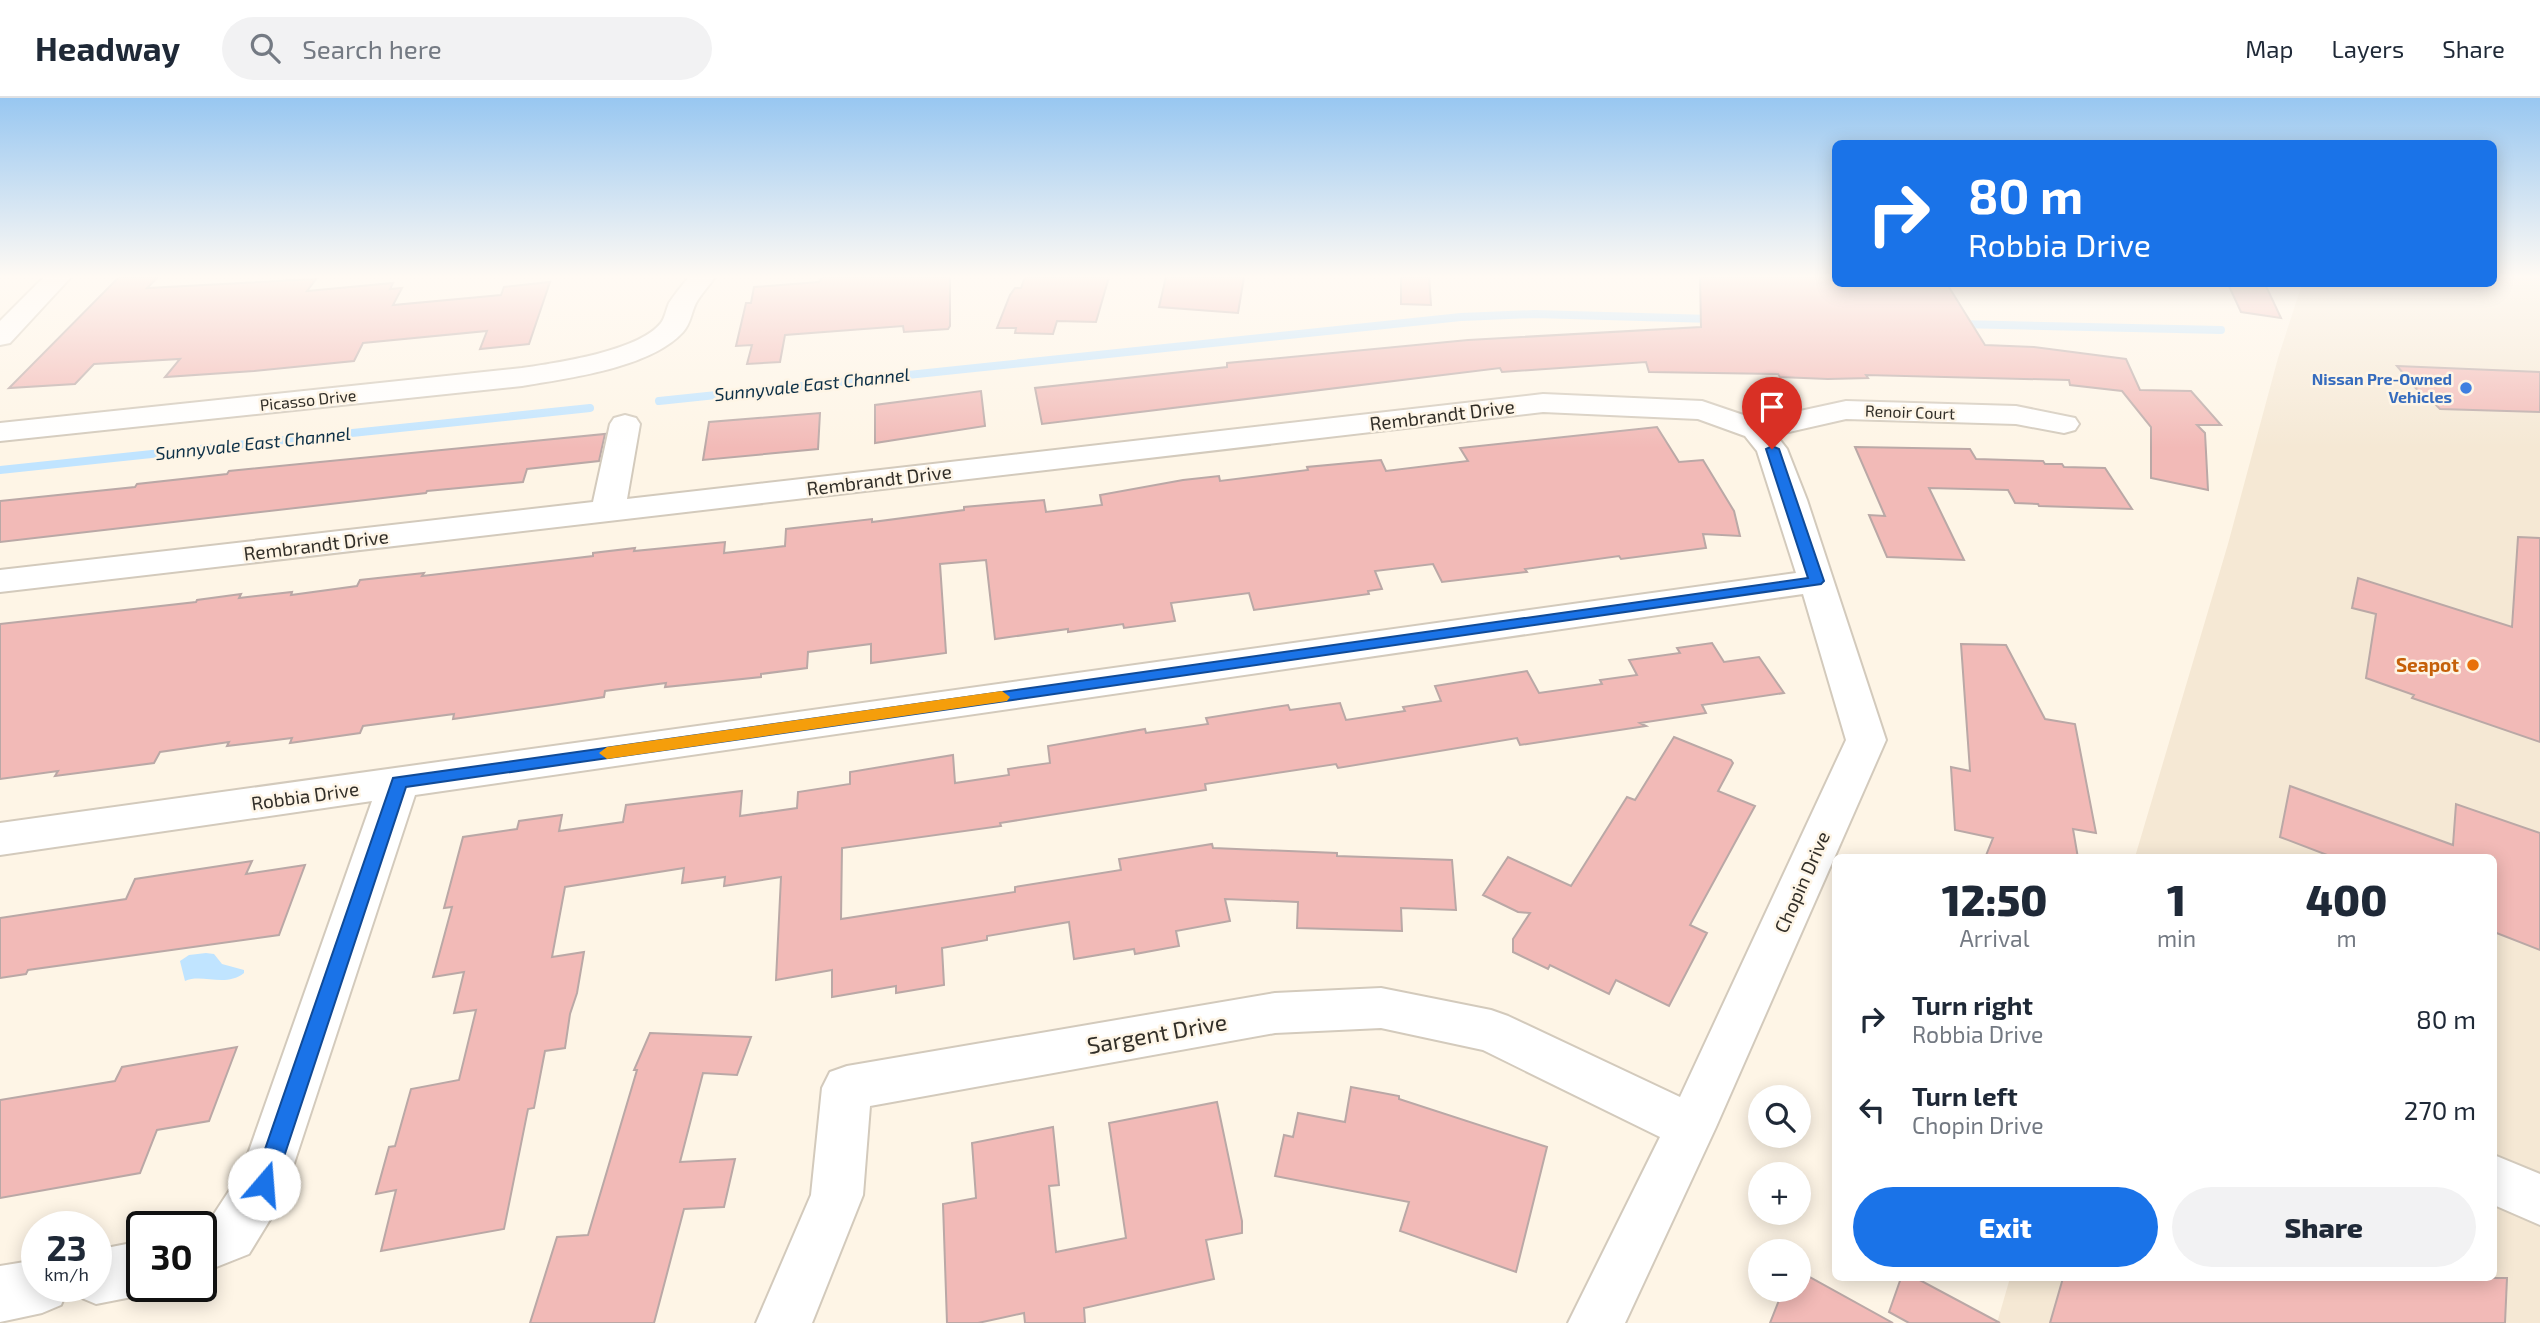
<!DOCTYPE html>
<html lang="en">
<head>
<meta charset="utf-8">
<style>
	:root { --surface:#fff; --page:#f2f2f3; --text:#1f2937; --muted:#747a83; --line:#e0e1e3; --accent:#1a73e8 }
	body { margin:0; font-family:"Exo 2",sans-serif; background:var(--page); color:var(--text); height:100vh; display:flex; flex-direction:column; font-size:26px; white-space:nowrap }
	* { box-sizing:border-box; margin:0 }
	p { font-size:23px; color:var(--muted) }
	.icon { flex:none; width:38px; height:38px; fill:none; stroke:currentColor; stroke-width:2; stroke-linecap:round; stroke-linejoin:round }
	.map { position:relative; flex:1; overflow:hidden }
	.drawer { position:absolute; left:1832px; top:756px; width:665px; height:427px; display:flex; flex-direction:column; background:var(--surface); border-radius:10px; box-shadow:0 4px 18px #0003 }
	.drawer>* { flex:none }
	.guide { position:absolute; left:1832px; top:42px; width:665px; height:147px; border-radius:10px; box-shadow:0 4px 18px #0003; background:#1a73e8; color:#fff; overflow:hidden }
	.controls { position:absolute; left:1748px; top:987px; display:grid; gap:14px }
	.controls a { display:grid; place-items:center; width:63px; height:63px; border-radius:50%; background:var(--surface); box-shadow:0 4px 18px #0003; font-size:35px }
	.speed { position:absolute; left:21px; top:1113px; display:flex; gap:14px; font-size:35px; font-weight:700; text-align:center }
	.speed>* { display:grid; place-content:center; width:91px; height:91px; border-radius:50%; background:var(--surface); box-shadow:0 4px 18px #0003; line-height:1 }
	.speed small { font-size:18px; font-weight:400 }
	.speed .limit { border:4px solid #111; border-radius:10px; background:#fff; color:#111 }
	.pin { position:absolute; display:grid; place-items:center; width:60px; height:60px; color:#fff; margin:-72px -30px; border-radius:50% 50% 50% 0; rotate:-45deg; box-shadow:0 0 7px #0007 }
	.pin .icon { rotate:45deg }
	.me { position:absolute; width:77px; margin:-38px; rotate:18deg; stroke-linejoin:round; filter:drop-shadow(0 0 5px #0008) }
	.turn { display:flex; align-items:center; gap:24px; height:147px; padding:0 21px; font-size:32px }
	.turn .icon { width:91px; height:91px; stroke-width:2.5 }
	.turn b { display:block; font-size:49px; line-height:60px }
	.eta { display:flex; justify-content:space-evenly; align-items:center; height:119px; text-align:center }
	.eta b { font-size:42px; font-weight:800; line-height:49px }
	.button { display:flex; gap:14px; margin-top:auto; padding:14px 21px }
	.button a { flex:1; height:80px; border-radius:42px; background:var(--accent); color:#fff; font-size:28px; font-weight:800; line-height:80px; text-align:center }
	.button a+a { background:var(--page); color:var(--text) }
	ul { padding:0; list-style:none }
	li { display:flex; align-items:center; gap:21px; height:91px; padding:0 21px }
	li div { flex:1 }
	li b { display:block; font-size:26px }
	li em { font-style:normal }
	header { display:flex; align-items:center; gap:42px; box-sizing:border-box; height:98px; padding:0 35px; background:var(--surface); border-bottom:2px solid var(--line) }
	header strong { font-size:33px }
	nav { display:flex; gap:38px; margin-inline-start:auto; font-size:24px }
	.search { width:490px; height:63px; background:var(--page); display:flex; align-items:center; gap:18px; box-sizing:border-box; padding:0 24px; border-radius:38px; color:var(--muted); font-size:26px }
	.map>svg:first-child { display:block }
</style>
</head>
<body>
<header>
<strong>Headway</strong>
<div class="search"><svg class="icon" aria-label="search" viewBox="0 0 24 24"><circle cx="10" cy="10" r="6"/><path d="M15 15l6 6"/></svg>Search here</div>
<nav><a>Map</a><a>Layers</a><a>Share</a></nav>
</header>
<div class="map">
<svg width="2540" height="1225" viewBox="0 0 2540 1225">
	<rect width="100%" height="100%" fill="#fef5e6"/>
	<path fill="#f5e8d4" d="M 2494,179 L 2540,179 L 2540,1225 L 1997,1225 L 2010,1180 L 2494,1180 L 2494,760 L 2135,759 L 2228,446 L 2278,260 L 2302,186 L 2494,186 Z"/>
	<path fill="#c0e4ff" d="M 206,855 L 214,856 L 222,866 L 244,872 L 244,875 C 225,890 202,875 185,883 L 180,863 L 189,857 Z"/>
	<g fill="none" stroke-linecap="round" stroke-linejoin="round">
		<path stroke="#c0e4ff" stroke-width="8" d="M 1960,226 L 2221,232
			M 659,303 L 1461,219 L 1535,216 L 1712,221
			M 0,372 L 590,310"/>
	</g>
	<path fill="#f2bab7" stroke="#baa8a6" stroke-width="2" d="M 119,179 L 158,179 L 147,190 L 316,181 L 307,193 L 393,185 L 390,191 L 402,190 L 393,207 L 501,197 L 504,189 L 550,184 L 529,246 L 480,251 L 487,233 L 363,245 L 354,263 L 254,273 L 165,279 L 180,261 L 94,266 L 75,286 L 9,290 Z
		M 823,179 L 950,179 L 950,228 L 948,231 L 904,234 L 903,228 L 785,237 L 780,264 L 747,266 L 752,247 L 736,248 L 746,205 L 751,205 L 754,189 L 819,184 Z
		M 1025,179 L 1109,179 L 1096,224 L 1057,223 L 1053,236 L 1015,235 L 1016,230 L 997,230 L 1010,197 L 1015,190 L 1021,190 Z
		M 1166,179 L 1244,179 L 1238,215 L 1159,209 Z
		M 1401,179 L 1429,179 L 1431,207 L 1401,206 Z
		M 1700,179 L 1836,179 L 1836,186 L 1947,186 L 1985,247 L 2034,249 L 2126,261 L 2140,292 L 2191,293 L 2221,327 L 2197,327 L 2205,335 L 2208,392 L 2151,380 L 2151,329 L 2122,293 L 2070,287 L 2069,282 L 1866,277 L 1868,280 L 1828,281 L 1780,279 L 1778,276 L 1649,274 L 1646,264 L 1502,274 L 1500,270 L 1042,326 L 1035,290 L 1227,269 L 1227,265 L 1468,242 L 1701,229 Z
		M 2228,186 L 2265,186 L 2281,220 L 2241,214 Z
		M 2397,268 L 2540,274 L 2540,314 L 2440,311 L 2430,301 L 2425,301 Z
		M 981,293 L 985,328 L 875,345 L 875,307 Z
		M 820,315 L 818,351 L 703,362 L 709,324 Z
		M 1657,329 L 1679,364 L 1703,362 L 1734,413 L 1740,438 L 1703,436 L 1706,450 L 1621,461 L 1619,458 L 1525,471 L 1527,474 L 1442,484 L 1433,466 L 1375,473 L 1382,491 L 1368,493 L 1369,496 L 1254,512 L 1249,495 L 1171,505 L 1175,523 L 1124,530 L 1123,526 L 1068,534 L 1068,531 L 995,541 L 986,462 L 940,466 L 946,555 L 871,565 L 871,546 L 808,554 L 807,570 L 761,576 L 761,579 L 665,589 L 666,585 L 605,593 L 604,599 L 552,607 L 453,621 L 454,616 L 363,628 L 360,635 L 290,645 L 292,640 L 227,648 L 229,644 L 160,654 L 154,665 L 55,678 L 58,673 L 0,681 L 0,526 L 196,504 L 197,502 L 241,496 L 239,500 L 292,494 L 291,497 L 357,488 L 360,482 L 424,475 L 422,478 L 593,458 L 593,455 L 635,450 L 634,453 L 725,444 L 724,455 L 785,448 L 786,431 L 872,421 L 872,424 L 964,412 L 964,409 L 1044,402 L 1046,414 L 1102,407 L 1100,397 L 1183,382 L 1219,378 L 1220,383 L 1308,372 L 1307,369 L 1381,362 L 1386,373 L 1468,363 L 1460,350 Z
		M 605,336 L 599,363 L 527,371 L 523,384 L 427,393 L 426,395 L 0,444 L 0,403 L 135,389 L 137,386 L 227,376 L 229,373 Z
		M 1855,349 L 1970,351 L 1976,361 L 2043,363 L 2045,366 L 2062,366 L 2064,369 L 2105,370 L 2132,411 L 2039,408 L 2038,406 L 2015,405 L 2008,392 L 1929,390 L 1964,462 L 1887,459 L 1869,417 L 1885,418 Z
		M 2518,439 L 2540,440 L 2540,644 L 2412,600 L 2414,597 L 2366,580 L 2376,516 L 2352,510 L 2358,480 L 2512,529 Z
		M 1712,545 L 1724,564 L 1759,559 L 1784,595 L 1702,607 L 1706,615 L 1640,625 L 1646,628 L 1520,647 L 1517,640 L 1338,670 L 1336,666 L 1205,686 L 1206,692 L 1000,725 L 1001,728 L 842,750 L 841,821 L 1015,794 L 1015,789 L 1121,772 L 1119,761 L 1212,746 L 1213,750 L 1337,755 L 1337,758 L 1452,762 L 1456,812 L 1401,810 L 1402,833 L 1297,830 L 1298,804 L 1225,801 L 1230,823 L 1176,833 L 1179,848 L 1135,856 L 1134,851 L 1074,861 L 1069,824 L 987,838 L 987,842 L 942,850 L 944,887 L 896,895 L 896,888 L 832,899 L 832,872 L 776,882 L 781,779 L 724,788 L 725,779 L 682,785 L 684,770 L 565,789 L 552,859 L 584,854 L 577,895 L 570,916 L 565,950 L 545,953 L 534,1010 L 528,1011 L 504,1131 L 381,1153 L 396,1092 L 376,1096 L 389,1049 L 395,1048 L 411,991 L 459,982 L 476,912 L 454,915 L 464,874 L 433,879 L 452,809 L 444,810 L 463,739 L 517,731 L 519,723 L 562,717 L 559,733 L 623,724 L 626,707 L 742,693 L 740,718 L 797,710 L 798,694 L 850,686 L 850,674 L 953,657 L 955,685 L 1009,677 L 1008,671 L 1050,665 L 1048,648 L 1145,631 L 1146,635 L 1208,626 L 1206,620 L 1288,607 L 1290,612 L 1340,605 L 1346,622 L 1405,613 L 1403,609 L 1441,603 L 1435,588 L 1527,573 L 1539,595 L 1602,586 L 1600,582 L 1637,577 L 1629,562 L 1680,555 L 1677,550 Z
		M 1961,546 L 2006,547 L 2045,621 L 2075,626 L 2096,735 L 2073,731 L 2078,760 L 1985,760 L 1993,740 L 1955,732 L 1951,669 L 1970,673 Z
		M 1674,639 L 1731,662 L 1733,665 L 1718,693 L 1755,708 L 1690,827 L 1707,835 L 1669,908 L 1616,882 L 1609,896 L 1550,867 L 1548,871 L 1513,854 L 1513,841 L 1530,815 L 1518,814 L 1483,797 L 1508,759 L 1571,788 L 1627,699 L 1635,702 Z
		M 2290,688 L 2453,747 L 2456,706 L 2540,735 L 2540,852 L 2494,834 L 2494,760 L 2335,760 L 2280,739 Z
		M 252,763 L 246,776 L 305,767 L 279,837 L 28,872 L 26,876 L 0,880 L 0,820 L 126,801 L 135,781 Z
		M 650,935 L 751,939 L 737,977 L 703,975 L 680,1064 L 735,1061 L 724,1109 L 684,1111 L 654,1225 L 530,1225 L 557,1139 L 588,1137 L 637,972 L 634,972 Z
		M 237,949 L 209,1023 L 157,1032 L 140,1075 L 0,1100 L 0,1002 L 115,983 L 122,969 Z
		M 1351,989 L 1399,998 L 1399,1001 L 1547,1049 L 1516,1174 L 1400,1133 L 1409,1104 L 1275,1078 L 1284,1037 L 1293,1039 L 1298,1015 L 1345,1024 Z
		M 1217,1004 L 1242,1123 L 1242,1135 L 1206,1142 L 1214,1181 L 1084,1210 L 1085,1225 L 1025,1225 L 1024,1215 L 978,1225 L 947,1225 L 943,1106 L 976,1100 L 972,1045 L 1053,1029 L 1059,1087 L 1049,1088 L 1056,1154 L 1126,1140 L 1109,1025 Z
		M 1799,1173 L 1893,1225 L 1770,1225 L 1783,1192 L 1799,1192 Z
		M 1901,1180 L 1916,1180 L 2000,1225 L 1909,1225 L 1889,1214 Z
		M 2063,1180 L 2507,1180 L 2505,1225 L 2050,1225 Z"/>
	<g fill="none" stroke-linecap="round" stroke-linejoin="round">
		<defs>
			<path id="minor" d="M 44,179 L 71,179 L 10,245 L 0,247 L 0,223 Z
				M 689,179 L 715,179 C 709,188 701,196 696,205 C 691,215 691,225 683,234 C 650,270 569,280 522,288 L 0,343 L 0,325 L 522,270 C 557,265 639,253 661,225 C 665,220 666,212 669,205 C 675,196 682,187 689,179 Z
				M 1543,296 L 1702,303 L 1758,322 L 1846,303 L 2016,308 L 2075,320 L 2079,326 L 2075,332 L 2064,335 L 2016,326 L 1846,321 L 1776,337 L 1787,351 L 1807,402 L 1886,642 L 1716,1029 L 1625,1225 L 1568,1225 L 1660,1039 L 1483,952 L 1381,930 L 1275,935 L 870,1008 L 863,1097 L 812,1225 L 756,1225 L 811,1097 L 822,990 L 830,974 L 847,968 L 1275,895 L 1381,890 L 1491,912 L 1508,918 L 1680,999 L 1846,642 L 1803,496 L 415,697 L 282,1102 L 249,1156 L 201,1175 L 201,1129 L 186,1129 L 212,1119 L 242,1073 L 372,703 L 0,757 L 0,725 L 1796,475 L 1757,353 L 1745,338 L 1698,321 L 1543,314 L 0,494 L 0,472 L 593,404 L 610,326 L 614,320 L 625,317 L 636,320 L 640,326 L 627,401 Z
				M 2494,1057 L 2540,1076 L 2540,1127 L 2494,1107 Z
				M 142,1143 L 142,1188 L 161,1189 L 142,1197 L 96,1206 L 77,1198 L 72,1188 L 96,1188 L 96,1152 Z
				M 37,1162 L 37,1188 L 69,1188 L 61,1207 L 42,1215 L 0,1224 L 0,1168 Z"/>
		</defs>
		<use href="#minor" stroke="#d3cabc" stroke-width="4"/>
		<use href="#minor" fill="#fff" fill-rule="evenodd"/>
	</g>
	<linearGradient id="sky" x2="0" y2="1"><stop stop-color="#98c7f1"/><stop offset="0.51" stop-color="#fffaf4"/><stop offset="1" stop-color="#fffaf4" stop-opacity="0"/></linearGradient>
	<rect width="2540" height="350" fill="url(#sky)"/>
	<path fill="#1a73e8" stroke="#114b97" stroke-width="2" d="M 1772,348 L 1779,351 L 1824,483 L 1821,486 L 406,689 L 275,1086 L 272,1093 L 264,1096 L 256,1093 L 253,1086 L 393,680 L 1808,480 L 1766,351 Z"/>
	<path fill="#f59e0b" d="M 1002,593 L 1010,599 L 1007,603 L 607,661 L 599,655 L 607,649 Z"/>
	<circle fill="#3f7fe0" stroke="#fef5e6" stroke-width="2.5" cx="2466" cy="290" r="7"/>
	<circle fill="#e8710a" stroke="#fef5e6" stroke-width="2.5" cx="2473" cy="567" r="7"/>
	<g text-anchor="middle" stroke-width="5" stroke-linejoin="round" paint-order="stroke">
		<g font-size="16" font-weight="bold" fill="#366cbe" stroke="#fef5e6" text-anchor="end">
			<text x="2452" y="287">Nissan Pre-Owned<tspan x="2452" dy="18">Vehicles</tspan></text>
		</g>
		<g font-size="16" fill="#312e28" stroke="#fef5e6">
			<text transform="translate(308 302) rotate(-6)" y="6">Picasso Drive</text>
			<text transform="translate(1910 314) rotate(2)" y="6">Renoir Court</text>
		</g>
		<g font-size="18" font-style="italic" fill="#0e3148" stroke="#fef5e6">
			<text transform="translate(812 287) rotate(-6)" y="6">Sunnyvale East Channel</text>
			<text transform="translate(253 346) rotate(-6)" y="6">Sunnyvale East Channel</text>
		</g>
		<g font-size="19" fill="#312e28" stroke="#fef5e6">
			<text transform="translate(1442 317) rotate(-7)" y="7">Rembrandt Drive</text>
			<text transform="translate(879 382) rotate(-7)" y="7">Rembrandt Drive</text>
			<text transform="translate(316 447) rotate(-7)" y="7">Rembrandt Drive</text>
			<text transform="translate(305 698) rotate(-8)" y="7">Robbia Drive</text>
			<text transform="translate(1802 784) rotate(-66)" y="7">Chopin Drive</text>
		</g>
		<g font-size="19" font-weight="bold" fill="#c56008" stroke="#fef5e6" text-anchor="end">
			<text x="2459" y="574">Seapot</text>
		</g>
		<g font-size="23" fill="#312e28" stroke="#fef5e6">
			<text transform="translate(1157 936) rotate(-10)" y="8">Sargent Drive</text>
		</g>
	</g>
</svg>
<div class="controls">
<a><svg class="icon" aria-label="search" viewBox="0 0 24 24"><circle cx="10" cy="10" r="6"/><path d="M15 15l6 6"/></svg></a>
<a>+</a>
<a>−</a>
</div>
<div class="speed"><div>23<small>km/h</small></div><div class="limit">30</div></div>
<div class="pin" style="left:1772px;top:351px;background:#d93025"><svg class="icon" aria-label="arrive" viewBox="0 0 24 24"><path d="M6 21V4h12l-3 4 3 4H6"/></svg></div>
<svg class="me" style="left:264px;top:1086px" viewBox="-20 -20 40 40"><circle r="19" fill="#fff"/><path d="M0-13L10 11 0 6-10 11z" fill="#1a73e8"/></svg>
<div class="guide">
<div class="turn"><svg class="icon" aria-label="right" viewBox="0 0 24 24"><path d="M7 20v-9h11M14 6l5 5-5 5"/></svg><div><b>80 m</b>Robbia Drive</div></div>
</div>
<section class="drawer">
<div class="eta">
<div><b>12:50</b><p>Arrival</p></div>
<div><b>1</b><p>min</p></div>
<div><b>400</b><p>m</p></div>
</div>
<ul>
<li><svg class="icon" aria-label="right" viewBox="0 0 24 24"><path d="M7 20v-9h11M14 6l5 5-5 5"/></svg><div><b>Turn right</b><p>Robbia Drive</p></div><em>80 m</em></li>
<li><svg class="icon" aria-label="left" viewBox="0 0 24 24"><path d="M17 20v-9H6M10 6l-5 5 5 5"/></svg><div><b>Turn left</b><p>Chopin Drive</p></div><em>270 m</em></li>
</ul>
<div class="button"><a>Exit</a><a>Share</a></div>
</section>
</div>
</body>
</html>
